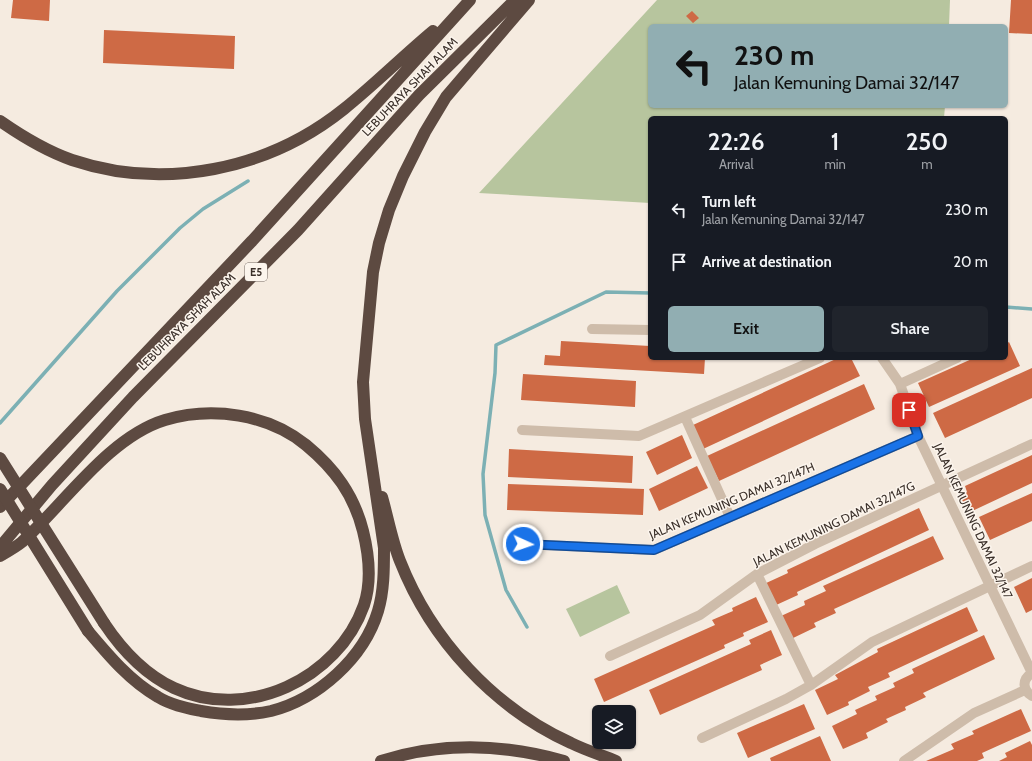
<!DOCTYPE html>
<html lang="en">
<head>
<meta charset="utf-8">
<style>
	:root { --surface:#171b24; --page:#20242c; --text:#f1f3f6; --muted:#9ea1a6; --accent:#91aeb2 }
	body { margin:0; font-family:Cabin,sans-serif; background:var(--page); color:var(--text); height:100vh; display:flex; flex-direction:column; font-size:15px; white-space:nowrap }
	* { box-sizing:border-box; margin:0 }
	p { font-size:13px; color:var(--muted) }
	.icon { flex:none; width:22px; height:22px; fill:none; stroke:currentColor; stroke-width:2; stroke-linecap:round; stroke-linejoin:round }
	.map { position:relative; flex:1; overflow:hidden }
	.drawer { position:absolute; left:648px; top:116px; width:360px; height:244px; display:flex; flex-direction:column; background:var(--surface); border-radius:6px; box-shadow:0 1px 3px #0004 }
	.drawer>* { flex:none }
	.hud { position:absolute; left:648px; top:24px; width:360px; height:84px; border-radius:6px; box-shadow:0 1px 3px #0004; background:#91aeb2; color:#111; overflow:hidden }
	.buttons { position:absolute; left:592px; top:705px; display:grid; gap:8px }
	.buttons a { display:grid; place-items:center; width:44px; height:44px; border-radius:6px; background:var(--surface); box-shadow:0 1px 3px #0004; font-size:20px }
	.pin { position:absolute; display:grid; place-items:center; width:34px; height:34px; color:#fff; margin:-17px; border-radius:8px; box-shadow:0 2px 6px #0006 }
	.me { position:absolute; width:44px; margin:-22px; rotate:93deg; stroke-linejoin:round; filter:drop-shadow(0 0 3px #0008) }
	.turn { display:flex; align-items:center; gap:14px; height:84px; padding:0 20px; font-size:18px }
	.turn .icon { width:52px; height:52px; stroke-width:2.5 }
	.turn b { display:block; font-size:28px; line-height:34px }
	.eta { display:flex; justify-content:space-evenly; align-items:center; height:68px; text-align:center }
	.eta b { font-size:24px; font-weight:600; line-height:28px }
	.action { display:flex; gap:8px; margin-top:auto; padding:8px 20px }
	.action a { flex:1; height:46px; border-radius:6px; background:var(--accent); color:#111; font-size:16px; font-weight:600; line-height:46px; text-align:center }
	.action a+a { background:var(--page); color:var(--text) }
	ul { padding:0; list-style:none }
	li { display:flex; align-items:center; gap:12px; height:52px; padding:0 20px }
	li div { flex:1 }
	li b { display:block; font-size:15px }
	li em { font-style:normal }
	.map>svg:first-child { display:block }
</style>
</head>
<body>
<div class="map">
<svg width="1032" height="761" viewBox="0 0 1032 761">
	<rect width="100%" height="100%" fill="#f5ebe0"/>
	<path fill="#b7c59e" d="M 657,0 L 950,0 L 949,26 L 650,26 L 650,106 L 945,106 L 944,118 L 650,118 L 650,203 L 479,193 Z
		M 617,585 L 630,613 L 580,637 L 566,609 Z"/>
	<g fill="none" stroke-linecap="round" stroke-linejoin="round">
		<path stroke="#7cb0b4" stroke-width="3.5" d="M 1006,307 L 1032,309
			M 0,423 L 117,291 L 180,228 L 203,209 L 248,181
			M 527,627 L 506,590 L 485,515 L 483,474 L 495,373 L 496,345 L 606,292 L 650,293"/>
	</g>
	<path fill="#ce6a45" d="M 13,0 L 50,0 L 49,21 L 11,18 Z
		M 1011,0 L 1032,0 L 1032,34 L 1009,33 Z
		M 692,11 L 699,18 L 693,23 L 686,16 Z
		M 104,30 L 235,36 L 234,69 L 103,63 Z
		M 561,341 L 650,346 L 650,358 L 705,358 L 704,374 L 544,365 L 545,355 L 560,356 Z
		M 1009,342 L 1020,366 L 929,407 L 918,383 L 974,358 L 1006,358 L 1006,344 Z
		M 838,358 L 851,358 L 860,376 L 703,449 L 693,425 Z
		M 1032,368 L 1032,398 L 945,438 L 933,413 Z
		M 523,374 L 636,381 L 635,407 L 521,400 Z
		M 864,384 L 875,409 L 719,481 L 707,456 Z
		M 682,435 L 692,458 L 657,475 L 646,452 Z
		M 509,449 L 633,456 L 632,483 L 508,477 Z
		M 1032,455 L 1032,483 L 968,513 L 960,495 L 967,492 L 965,486 Z
		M 697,466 L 708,488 L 659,511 L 649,489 Z
		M 508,484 L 644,489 L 643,515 L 507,510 Z
		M 1032,493 L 1032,521 L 990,540 L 979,517 Z
		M 919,508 L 929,530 L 797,592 L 798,595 L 774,606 L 764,584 L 788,573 L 787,570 Z
		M 933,536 L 944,559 L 834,609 L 836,613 L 814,623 L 816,627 L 791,639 L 781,616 L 805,605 L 804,601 L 826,591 L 823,586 Z
		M 1032,578 L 1032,610 L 1026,613 L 1014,587 Z
		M 756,597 L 768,622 L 743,633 L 744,636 L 724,645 L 725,648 L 604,702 L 594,679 L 715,625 L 712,620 L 733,611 L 732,608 Z
		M 967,607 L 978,631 L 888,673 L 890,677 L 868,687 L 870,691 L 848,702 L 849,705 L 827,715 L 815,690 L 838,679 L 835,675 L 878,652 L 877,649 Z
		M 771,630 L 782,655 L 760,665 L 762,670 L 660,715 L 649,690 L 751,644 L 749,640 Z
		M 984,635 L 995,659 L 923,693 L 926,697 L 905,707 L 906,710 L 886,719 L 888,722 L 866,733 L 868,738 L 843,749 L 832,726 L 857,714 L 855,710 L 877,700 L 875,696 L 895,687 L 893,683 L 914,673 L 912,669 Z
		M 804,704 L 815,729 L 748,758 L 737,733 Z
		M 1021,709 L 1031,731 L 982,753 L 984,758 L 977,761 L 926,761 L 954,749 L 951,744 L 974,734 L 972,731 Z
		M 820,736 L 831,761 L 771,761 L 770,758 Z
		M 1030,741 L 1032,745 L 1032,761 L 999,761 L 1007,757 L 1005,753 Z"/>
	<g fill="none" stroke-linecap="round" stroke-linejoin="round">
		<path stroke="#cebcaa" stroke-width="10" d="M 592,329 L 650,330
			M 882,358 L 900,384 L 918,436 L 1032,673 C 1022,679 1022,690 1032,696
			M 900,384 L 957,358
			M 685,417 L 730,517
			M 522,430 L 639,436 L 820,358
			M 523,544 L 654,550 L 918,436
			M 757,574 L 811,685
			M 610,656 L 700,615 L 757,574 L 815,544 L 1032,444
			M 702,738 L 786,699 L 811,685 L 872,642 L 1032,566
			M 904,761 L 974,713 L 1025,690"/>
		<path stroke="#5d4a41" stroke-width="12" d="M 0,121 C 23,137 46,151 72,160 C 164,191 268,170 344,109 C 374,85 403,56 433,31
			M 382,497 C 388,518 392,541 400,561 C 431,640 494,708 571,743 C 585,750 601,755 616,761
			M 0,507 L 252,241 L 470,0
			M 0,547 L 52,485 L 133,397 L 298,230 L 419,95 L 515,0
			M 0,556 C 7,552 16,547 22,542 C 64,504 109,437 165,420 C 212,406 268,414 306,445 C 335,469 354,495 363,531 C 369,555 372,581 364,605 C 338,679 247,722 174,688 C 144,674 122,650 104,623
			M 88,631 C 109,656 130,681 158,697 C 171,705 187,708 201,711 C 224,715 248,716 271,711 C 318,699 364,658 378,611 C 384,591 384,569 384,548 L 365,419 L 363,382 L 373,272 L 379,243 L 389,210 L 403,176 L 425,132 L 446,97 L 529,0
			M 381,761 C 441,742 504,744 564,761"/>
		<path stroke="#5d4a41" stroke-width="12" d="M 0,458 L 104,623
			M 0,489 L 88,631"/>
	</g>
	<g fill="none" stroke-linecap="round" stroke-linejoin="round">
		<defs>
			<path id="route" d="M 523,544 L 654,550 L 918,436 L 909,410"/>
		</defs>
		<use href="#route" stroke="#114b97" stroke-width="10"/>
		<use href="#route" stroke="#1a73e8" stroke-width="7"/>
	</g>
	<g text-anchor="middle" stroke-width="3" stroke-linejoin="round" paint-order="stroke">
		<rect fill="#fcf5ed" stroke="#756b64" stroke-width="1" x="245" y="263" width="22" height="18" rx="3"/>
		<g font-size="11" font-weight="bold" fill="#3b302a">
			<text x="256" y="276">E5</text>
		</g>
		<g font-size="12" fill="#3b302a" stroke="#fcf5ed">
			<text transform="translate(410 87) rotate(-46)" y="4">LEBUHRAYA SHAH ALAM</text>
			<text transform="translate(187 322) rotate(-45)" y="4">LEBUHRAYA SHAH ALAM</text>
			<text transform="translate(732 501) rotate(-23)" y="4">JALAN KEMUNING DAMAI 32/147H</text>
			<text transform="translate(973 521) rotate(65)" y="4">JALAN KEMUNING DAMAI 32/147</text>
			<text transform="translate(834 524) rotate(-26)" y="4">JALAN KEMUNING DAMAI 32/147G</text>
		</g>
	</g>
</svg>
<div class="buttons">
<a><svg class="icon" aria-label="layers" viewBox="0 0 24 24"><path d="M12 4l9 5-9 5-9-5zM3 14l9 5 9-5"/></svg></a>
</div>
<div class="pin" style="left:909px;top:410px;background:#d93025"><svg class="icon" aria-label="arrive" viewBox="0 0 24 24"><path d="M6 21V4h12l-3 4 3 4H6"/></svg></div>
<svg class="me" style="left:523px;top:544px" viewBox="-20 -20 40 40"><circle r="17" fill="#1a73e8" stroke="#fff" stroke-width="3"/><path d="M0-11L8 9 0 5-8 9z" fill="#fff"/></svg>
<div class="hud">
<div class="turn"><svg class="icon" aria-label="left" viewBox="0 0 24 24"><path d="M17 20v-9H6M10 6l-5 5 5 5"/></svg><div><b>230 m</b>Jalan Kemuning Damai 32/147</div></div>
</div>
<section class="drawer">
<div class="eta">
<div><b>22:26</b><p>Arrival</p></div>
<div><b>1</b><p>min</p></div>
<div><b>250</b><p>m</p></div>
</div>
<ul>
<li><svg class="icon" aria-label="left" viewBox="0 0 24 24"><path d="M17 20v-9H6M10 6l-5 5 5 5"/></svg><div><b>Turn left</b><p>Jalan Kemuning Damai 32/147</p></div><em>230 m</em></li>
<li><svg class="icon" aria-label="arrive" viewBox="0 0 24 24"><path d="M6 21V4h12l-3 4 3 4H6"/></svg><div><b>Arrive at destination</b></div><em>20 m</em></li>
</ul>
<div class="action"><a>Exit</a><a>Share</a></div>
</section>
</div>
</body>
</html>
